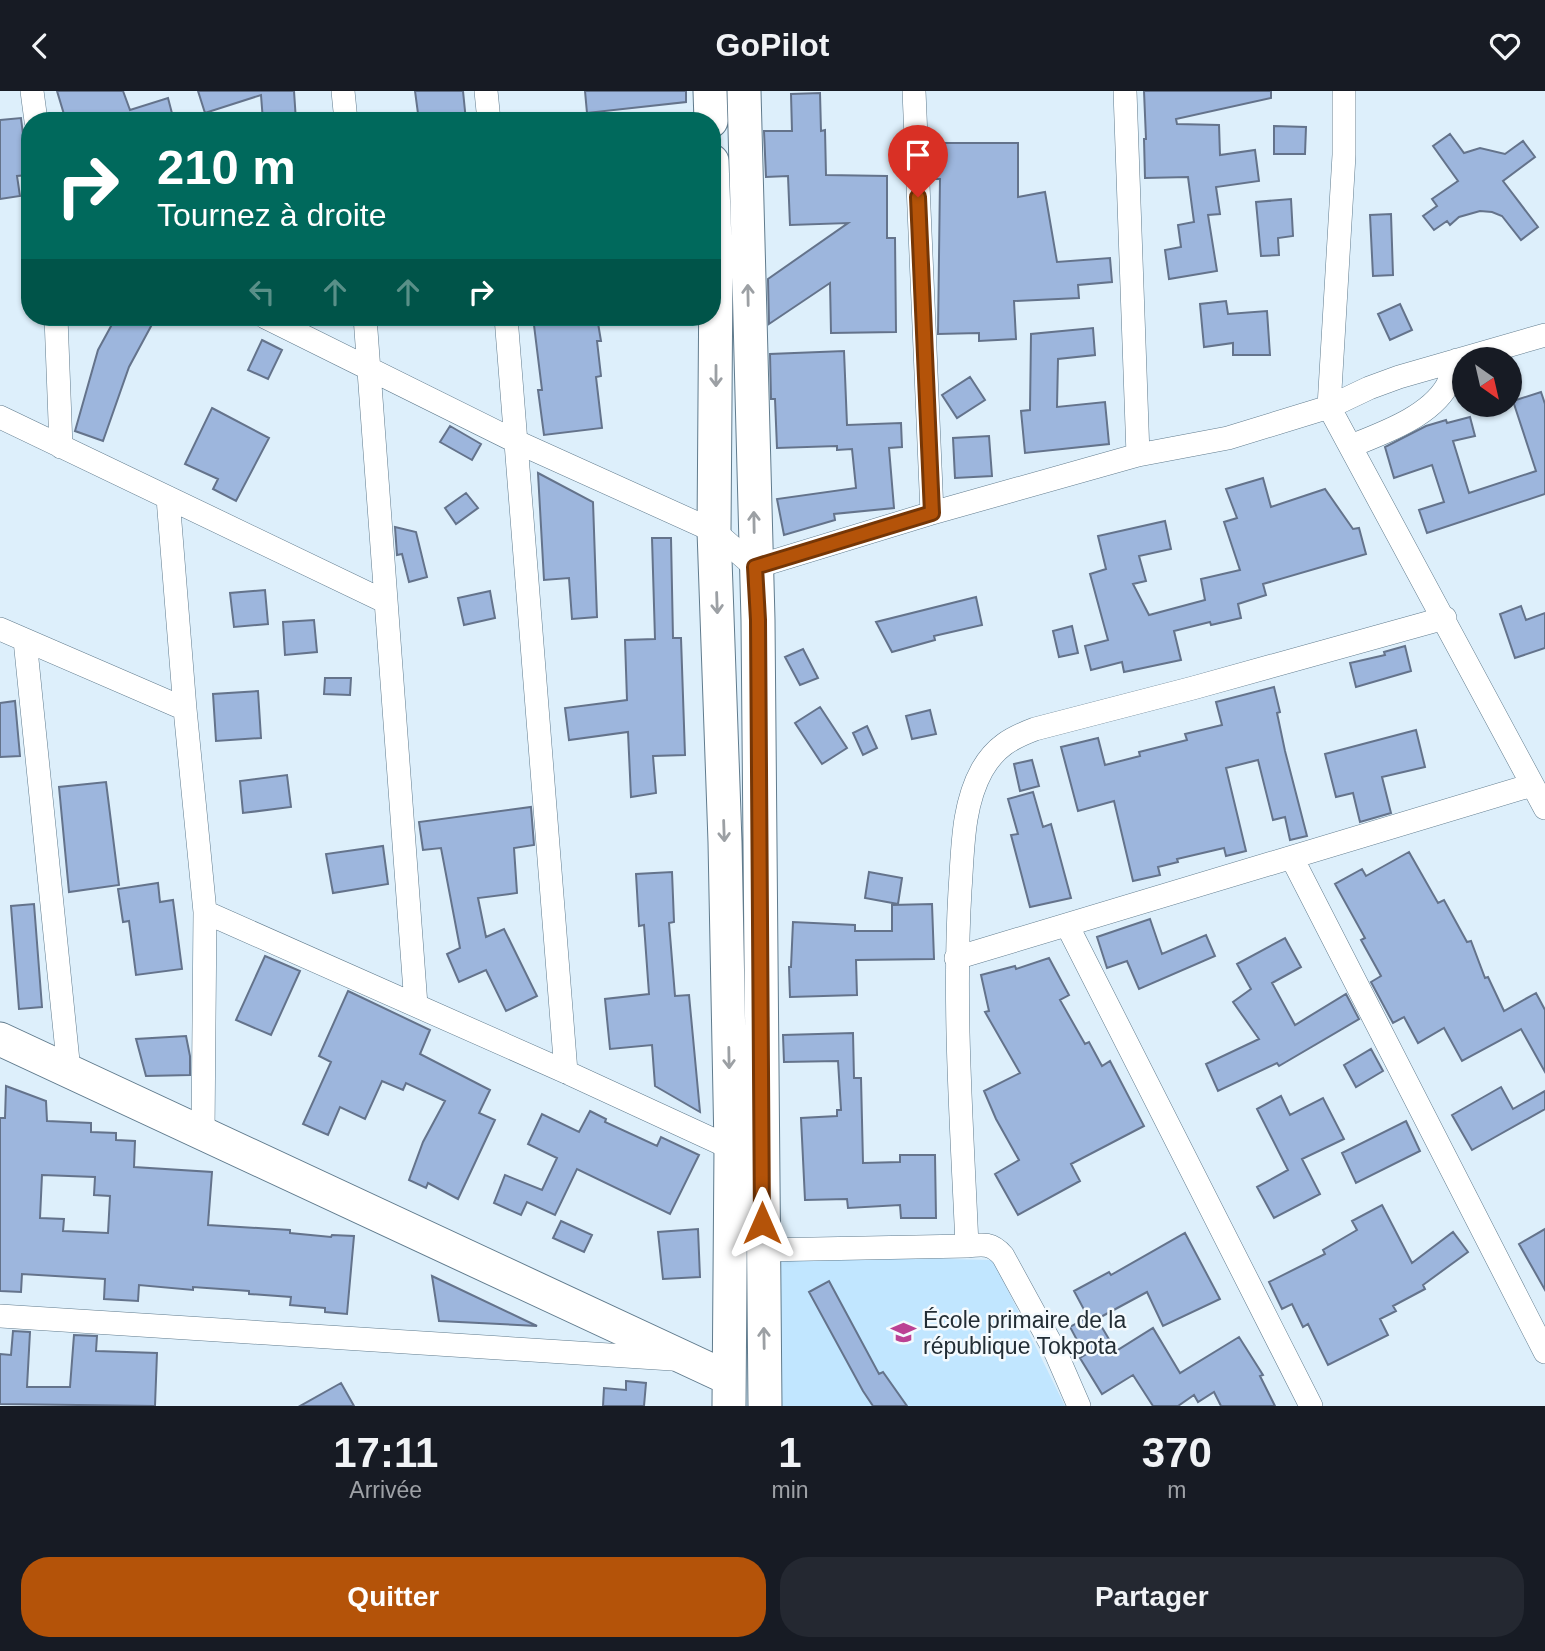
<!DOCTYPE html>
<html lang="fr">
<head>
<meta charset="utf-8">
<style>
	:root { --surface:#171b24; --page:#242831; --text:#f1f3f6; --muted:#9ea1a6; --accent:#b45309 }
	body { margin:0; font-family:Arial,sans-serif; background:var(--page); color:var(--text); height:100vh; display:flex; flex-direction:column; font-size:26px; white-space:nowrap }
	* { box-sizing:border-box; margin:0 }
	p { font-size:23px; color:var(--muted) }
	.icon { flex:none; width:38px; height:38px; fill:none; stroke:currentColor; stroke-width:2; stroke-linecap:round; stroke-linejoin:round }
	.map { position:relative; height:1315px; overflow:hidden }
	.panel { display:flex; flex-direction:column; background:var(--surface); flex:1 }
	.panel>* { flex:none }
	.banner { position:absolute; left:21px; top:21px; width:700px; height:214px; border-radius:28px; box-shadow:0 2px 5px #0004; background:#00695c; color:#fff; overflow:hidden }
	.needle { width:46px; rotate:146deg }
	.controls { position:absolute; left:1452px; top:256px; display:grid; gap:14px }
	.controls a { display:grid; place-items:center; width:70px; height:70px; border-radius:50%; background:var(--surface); box-shadow:0 2px 5px #0004; font-size:35px }
	.pin { position:absolute; display:grid; place-items:center; width:60px; height:60px; color:#fff; margin:-72px -30px; border-radius:50% 50% 50% 0; rotate:-45deg; box-shadow:0 0 7px #0007 }
	.pin .icon { rotate:45deg }
	.me { position:absolute; width:77px; margin:-38px; rotate:0deg; stroke-linejoin:round; filter:drop-shadow(0 0 5px #0008) }
	.turn { display:flex; align-items:center; gap:24px; height:147px; padding:0 21px; font-size:32px }
	.turn .icon { width:91px; height:91px; stroke-width:2.5 }
	.turn b { display:block; font-size:49px; line-height:60px }
	.lanes { display:flex; align-items:center; height:66px; padding:0 21px; background:#0003; justify-content:center; gap:35px; direction:ltr }
	.lanes .off { opacity:.35 }
	.eta { display:flex; justify-content:space-evenly; align-items:center; height:119px; text-align:center }
	.eta b { font-size:42px; font-weight:700; line-height:49px }
	.cta { display:flex; gap:14px; margin-top:auto; padding:14px 21px }
	.cta a { flex:1; height:80px; border-radius:28px; background:var(--accent); color:#fff; font-size:28px; font-weight:700; line-height:80px; text-align:center }
	.cta a+a { background:var(--page); color:var(--text) }
	header { display:flex; justify-content:space-between; align-items:center; height:91px; padding:0 21px; background:var(--surface); font-size:32px; font-weight:700 }
	.map>svg:first-child { display:block }
</style>
</head>
<body>
<header><svg class="icon" aria-label="back" viewBox="0 0 24 24"><path d="M15 5l-7 7 7 7"/></svg>GoPilot<svg class="icon" aria-label="heart" viewBox="0 0 24 24"><path d="M12 20l-8-8c-3-5 5-10 8-4 3-6 11-1 8 4z"/></svg></header>
<div class="map">
<svg width="1545" height="1315" viewBox="0 0 1545 1315">
	<rect width="100%" height="100%" fill="#ddeffb"/>
	<path fill="#c1e6ff" d="M 777,1164 L 993,1169 L 1065,1315 L 778,1315 Z"/>
	<path fill="#9db6dd" stroke="#64738b" stroke-width="2" fill-rule="evenodd" d="M 57,0 L 123,0 L 130,19 L 168,7 L 174,30 L 66,30 Z
		M 198,0 L 294,0 L 296,30 L 263,30 L 261,4 L 205,22 Z
		M 415,0 L 463,0 L 466,30 L 419,30 Z
		M 585,0 L 686,0 L 686,11 L 587,22 Z
		M 1144,0 L 1271,0 L 1271,7 L 1176,28 L 1177,33 L 1219,34 L 1220,64 L 1255,59 L 1259,90 L 1216,96 L 1220,123 L 1208,124 L 1217,180 L 1169,188 L 1165,159 L 1181,156 L 1178,134 L 1194,131 L 1188,86 L 1145,87 L 1144,48 L 1146,48 Z
		M 820,2 L 821,40 L 825,39 L 826,84 L 887,85 L 887,147 L 895,147 L 896,241 L 831,242 L 830,192 L 769,233 L 768,188 L 848,132 L 790,134 L 788,85 L 766,86 L 764,40 L 792,40 L 791,3 Z
		M 21,27 L 28,84 L 17,85 L 20,105 L 0,108 L 0,29 Z
		M 1274,35 L 1306,36 L 1305,63 L 1274,63 Z
		M 1450,43 L 1464,62 L 1480,57 L 1505,63 L 1523,50 L 1535,66 L 1503,90 L 1538,136 L 1521,149 L 1502,125 L 1492,121 L 1480,120 L 1459,126 L 1450,134 L 1447,130 L 1434,139 L 1423,125 L 1437,115 L 1432,108 L 1458,90 L 1433,55 Z
		M 936,52 L 1018,52 L 1018,106 L 1045,101 L 1057,171 L 1110,167 L 1112,191 L 1078,194 L 1079,207 L 1014,210 L 1016,248 L 979,250 L 979,242 L 938,243 L 940,88 L 936,88 Z
		M 1291,108 L 1293,145 L 1278,147 L 1279,164 L 1261,165 L 1256,111 Z
		M 1391,123 L 1393,184 L 1373,185 L 1370,124 Z
		M 1226,210 L 1228,223 L 1267,220 L 1270,264 L 1233,264 L 1233,252 L 1204,256 L 1200,213 Z
		M 1400,213 L 1412,239 L 1390,249 L 1378,223 Z
		M 116,226 L 156,226 L 129,276 L 103,350 L 75,340 L 98,259 Z
		M 533,226 L 597,226 L 601,250 L 597,250 L 601,285 L 596,286 L 602,337 L 544,344 L 538,299 L 542,299 Z
		M 1093,237 L 1095,264 L 1058,268 L 1057,316 L 1105,311 L 1109,353 L 1025,362 L 1021,320 L 1030,319 L 1031,243 Z
		M 262,249 L 282,259 L 268,288 L 248,279 Z
		M 844,260 L 847,334 L 901,332 L 902,356 L 889,357 L 894,417 L 834,423 L 835,429 L 784,444 L 777,408 L 856,397 L 852,358 L 837,359 L 837,355 L 777,357 L 775,308 L 771,308 L 770,263 Z
		M 970,286 L 985,309 L 957,327 L 942,304 Z
		M 1541,301 L 1545,313 L 1545,403 L 1427,442 L 1419,419 L 1444,411 L 1432,374 L 1394,387 L 1385,356 L 1426,335 L 1446,329 L 1447,332 L 1470,326 L 1475,345 L 1453,350 L 1469,402 L 1536,380 L 1513,310 Z
		M 212,317 L 269,347 L 236,410 L 213,398 L 218,388 L 185,373 Z
		M 450,335 L 481,353 L 472,369 L 440,351 Z
		M 989,345 L 992,385 L 955,387 L 953,347 Z
		M 538,382 L 593,411 L 597,526 L 572,528 L 569,487 L 544,489 Z
		M 1263,387 L 1271,416 L 1325,398 L 1353,438 L 1359,437 L 1366,463 L 1263,493 L 1266,504 L 1238,513 L 1241,527 L 1211,534 L 1210,531 L 1174,540 L 1181,569 L 1124,581 L 1122,571 L 1091,579 L 1085,555 L 1108,549 L 1090,483 L 1106,478 L 1098,445 L 1165,430 L 1171,458 L 1139,465 L 1146,490 L 1133,493 L 1149,524 L 1205,509 L 1201,488 L 1240,479 L 1224,431 L 1237,427 L 1226,398 Z
		M 466,402 L 478,417 L 456,433 L 445,417 Z
		M 395,436 L 416,441 L 427,486 L 409,491 L 402,463 L 397,464 Z
		M 652,447 L 671,447 L 673,547 L 681,547 L 685,664 L 653,665 L 656,702 L 631,706 L 628,641 L 569,649 L 565,617 L 627,609 L 625,549 L 655,548 Z
		M 265,499 L 268,533 L 234,536 L 230,502 Z
		M 490,500 L 495,527 L 464,534 L 458,507 Z
		M 976,506 L 982,534 L 934,545 L 935,549 L 892,561 L 876,531 Z
		M 1521,515 L 1526,529 L 1545,522 L 1545,557 L 1515,567 L 1500,523 Z
		M 314,529 L 317,561 L 285,564 L 283,531 Z
		M 1072,535 L 1078,562 L 1059,566 L 1053,540 Z
		M 1405,555 L 1411,580 L 1356,596 L 1350,572 L 1385,564 L 1384,561 Z
		M 803,558 L 818,587 L 800,594 L 785,566 Z
		M 325,587 L 351,587 L 350,604 L 324,603 Z
		M 1274,596 L 1280,621 L 1277,622 L 1285,660 L 1307,745 L 1290,749 L 1285,726 L 1273,729 L 1258,669 L 1226,677 L 1246,760 L 1226,765 L 1224,757 L 1177,768 L 1178,771 L 1158,776 L 1160,784 L 1133,790 L 1114,710 L 1078,720 L 1061,656 L 1098,647 L 1105,674 L 1140,665 L 1139,661 L 1187,649 L 1185,643 L 1222,634 L 1216,611 Z
		M 258,600 L 261,647 L 216,650 L 213,603 Z
		M 15,610 L 20,665 L 0,666 L 0,612 Z
		M 820,616 L 847,657 L 822,673 L 795,632 Z
		M 930,619 L 936,643 L 912,648 L 906,625 Z
		M 867,635 L 877,657 L 863,664 L 853,642 Z
		M 1416,639 L 1425,676 L 1382,686 L 1391,722 L 1360,731 L 1353,702 L 1336,706 L 1325,663 Z
		M 1032,669 L 1039,695 L 1020,700 L 1014,673 Z
		M 287,684 L 291,716 L 243,722 L 240,690 Z
		M 106,691 L 119,794 L 69,801 L 59,696 Z
		M 1033,701 L 1043,736 L 1051,733 L 1071,807 L 1030,816 L 1011,744 L 1018,743 L 1008,708 Z
		M 531,716 L 534,754 L 514,757 L 517,802 L 478,807 L 486,846 L 504,838 L 537,905 L 506,920 L 486,879 L 459,891 L 447,863 L 460,857 L 441,757 L 423,759 L 419,731 Z
		M 383,755 L 388,793 L 333,802 L 326,763 Z
		M 1409,761 L 1438,812 L 1444,809 L 1467,851 L 1471,850 L 1485,887 L 1488,886 L 1504,920 L 1536,902 L 1545,919 L 1545,981 L 1521,938 L 1462,970 L 1444,937 L 1418,952 L 1404,926 L 1393,932 L 1371,891 L 1381,885 L 1361,849 L 1365,847 L 1335,793 L 1362,778 L 1366,785 Z
		M 672,781 L 674,831 L 669,832 L 675,905 L 689,904 L 700,1021 L 655,995 L 652,954 L 610,958 L 605,908 L 649,903 L 644,834 L 639,835 L 636,783 Z
		M 869,781 L 902,787 L 898,813 L 865,807 Z
		M 158,792 L 160,811 L 173,809 L 182,878 L 136,884 L 129,830 L 123,831 L 118,798 Z
		M 34,813 L 42,916 L 19,918 L 11,815 Z
		M 932,813 L 934,868 L 856,869 L 857,904 L 790,906 L 789,876 L 791,876 L 793,831 L 855,834 L 855,840 L 892,840 L 892,814 Z
		M 1150,828 L 1162,863 L 1206,844 L 1215,865 L 1139,898 L 1127,870 L 1107,877 L 1097,846 Z
		M 1285,847 L 1301,876 L 1272,892 L 1295,934 L 1346,903 L 1359,928 L 1279,975 L 1277,972 L 1218,1000 L 1206,973 L 1259,948 L 1233,911 L 1251,898 L 1237,873 Z
		M 265,865 L 300,880 L 271,944 L 236,929 Z
		M 1049,867 L 1069,904 L 1060,909 L 1085,953 L 1089,951 L 1102,975 L 1110,970 L 1144,1035 L 1071,1073 L 1080,1090 L 1018,1124 L 995,1083 L 1019,1069 L 996,1028 L 984,1000 L 1020,982 L 985,921 L 989,920 L 981,884 L 1015,875 L 1016,878 Z
		M 348,900 L 430,939 L 420,963 L 490,999 L 479,1022 L 495,1029 L 458,1108 L 428,1092 L 426,1097 L 409,1089 L 423,1051 L 445,1010 L 406,992 L 403,999 L 382,990 L 365,1028 L 340,1016 L 328,1044 L 303,1033 L 331,971 L 319,965 Z
		M 853,942 L 854,987 L 861,987 L 863,1072 L 900,1071 L 900,1064 L 935,1064 L 936,1127 L 901,1127 L 900,1114 L 848,1117 L 847,1108 L 805,1109 L 801,1027 L 837,1025 L 837,1019 L 841,1019 L 838,970 L 784,971 L 783,944 Z
		M 186,945 L 190,965 L 190,984 L 146,985 L 136,948 Z
		M 1371,958 L 1383,980 L 1356,996 L 1344,974 Z
		M 6,995 L 46,1010 L 47,1030 L 91,1032 L 91,1041 L 116,1042 L 116,1049 L 135,1050 L 134,1076 L 212,1081 L 208,1134 L 290,1139 L 290,1142 L 331,1146 L 332,1144 L 354,1145 L 347,1223 L 325,1221 L 325,1217 L 290,1214 L 291,1206 L 249,1203 L 249,1200 L 193,1196 L 193,1199 L 139,1194 L 138,1210 L 104,1208 L 105,1188 L 22,1183 L 21,1201 L 0,1200 L 0,1027 L 5,1027 ZM 42,1084 L 95,1086 L 94,1104 L 110,1105 L 108,1142 L 63,1140 L 64,1128 L 40,1127 Z
		M 1501,996 L 1513,1018 L 1545,1000 L 1545,1018 L 1472,1059 L 1452,1024 Z
		M 1281,1005 L 1290,1024 L 1323,1007 L 1344,1048 L 1302,1068 L 1320,1103 L 1274,1127 L 1257,1096 L 1288,1079 L 1257,1018 Z
		M 590,1020 L 606,1028 L 605,1031 L 657,1055 L 661,1046 L 699,1064 L 670,1123 L 577,1078 L 555,1124 L 527,1111 L 521,1124 L 494,1112 L 505,1084 L 542,1099 L 557,1067 L 528,1053 L 542,1023 L 579,1041 Z
		M 1406,1030 L 1420,1060 L 1356,1092 L 1342,1062 Z
		M 1382,1114 L 1412,1172 L 1453,1141 L 1468,1161 L 1423,1194 L 1425,1198 L 1393,1215 L 1396,1220 L 1380,1228 L 1388,1244 L 1328,1274 L 1308,1233 L 1303,1236 L 1292,1213 L 1282,1218 L 1269,1191 L 1325,1163 L 1323,1159 L 1357,1139 L 1352,1130 Z
		M 561,1130 L 592,1144 L 584,1161 L 553,1147 Z
		M 698,1138 L 700,1186 L 663,1188 L 658,1141 Z
		M 1545,1138 L 1545,1199 L 1519,1153 Z
		M 1185,1142 L 1220,1208 L 1163,1235 L 1147,1201 L 1097,1228 L 1116,1260 L 1153,1237 L 1180,1282 L 1239,1246 L 1263,1284 L 1260,1285 L 1275,1315 L 1221,1315 L 1214,1301 L 1198,1311 L 1194,1304 L 1178,1315 L 1153,1315 L 1133,1284 L 1102,1303 L 1080,1267 L 1085,1264 L 1070,1236 L 1088,1226 L 1074,1200 L 1109,1181 L 1111,1184 Z
		M 432,1185 L 537,1235 L 439,1230 Z
		M 829,1190 L 879,1283 L 883,1281 L 907,1315 L 873,1315 L 863,1300 L 809,1201 Z
		M 13,1240 L 30,1241 L 27,1296 L 70,1296 L 74,1244 L 97,1245 L 96,1260 L 157,1262 L 155,1315 L 0,1313 L 0,1263 L 11,1264 Z
		M 626,1290 L 646,1292 L 644,1315 L 603,1315 L 604,1297 L 626,1299 Z
		M 341,1292 L 354,1315 L 300,1315 Z"/>
	<g fill="none" stroke-linecap="round" stroke-linejoin="round">
		<defs>
			<path id="street" d="M 32,0 L 36,30
				M 343,0 L 346,30
				M 486,0 L 489,30
				M 914,0 L 932,422
				M 1125,0 L 1138,364
				M 1344,0 L 1344,64 L 1329,316 L 1545,717
				M 56,226 L 61,356
				M 265,226 L 517,351 L 714,440 L 755,476 L 932,422 L 1138,364 L 1228,347 L 1329,316 L 1369,297 L 1399,286 L 1545,244
				M 365,226 L 416,914
				M 506,226 L 566,981
				M 0,326 L 386,511
				M 1351,355 C 1383,342 1429,326 1447,295 C 1451,287 1454,277 1457,269
				M 168,407 L 185,618 L 205,821 L 203,1042
				M 0,538 L 185,618
				M 25,549 L 69,980
				M 1292,767 L 1545,1261
				M 205,821 L 566,981 L 731,1057
				M 1067,834 L 1311,1315
				M 956,867 L 1532,694
				M 763,1159 L 967,1155
				M 0,1225 L 672,1268
				M 1079,1315 L 1056,1262 L 1003,1165 C 992,1152 983,1153 967,1155 C 962,1037 953,917 960,799 C 963,759 962,715 982,679 C 995,656 1011,647 1035,638 L 1193,597 L 1445,527"/>
			<path id="secondary" d="M 710,0 L 711,30
				M 744,0 L 758,529 L 765,1315
				M 712,70 L 716,177 L 714,440 L 725,751 L 731,1057 L 729,1315
				M 0,948 L 728,1287"/>
		</defs>
		<use href="#street" stroke="#607b8d" stroke-width="24"/>
		<use href="#secondary" stroke="#607b8d" stroke-width="35"/>
		<use href="#street" stroke="#fff" stroke-width="23"/>
		<use href="#secondary" stroke="#fff" stroke-width="33"/>
	</g>
	<defs><path id="oneway-shaft" d="M-6 0H5M1.5-3L5.5 0L1.5 3" fill="none" stroke-width="1.6" stroke-linecap="round" stroke-linejoin="round" transform="scale(1.75)"/></defs>
	<g stroke="#9ca0a4">
		<use href="#oneway-shaft" transform="translate(748 204) rotate(-91)"/>
		<use href="#oneway-shaft" transform="translate(716 285) rotate(90)"/>
		<use href="#oneway-shaft" transform="translate(754 431) rotate(-91)"/>
		<use href="#oneway-shaft" transform="translate(717 512) rotate(88)"/>
		<use href="#oneway-shaft" transform="translate(724 740) rotate(88)"/>
		<use href="#oneway-shaft" transform="translate(729 967) rotate(89)"/>
		<use href="#oneway-shaft" transform="translate(764 1247) rotate(-91)"/>
	</g>
	<g fill="none" stroke-linecap="round" stroke-linejoin="round">
		<defs>
			<path id="route" d="M 762,1132 L 758,529 L 755,476 L 932,422 L 918,106"/>
		</defs>
		<use href="#route" stroke="#753606" stroke-width="18"/>
		<use href="#route" stroke="#b45309" stroke-width="12"/>
	</g>
	<defs>
		<symbol id="school-bare" viewBox="-9 -9 18 18"><path d="M0-5L7-2L0 1L-7-2ZM-4 1L0 2.5L4 1V4Q0 6-4 4Z" fill="#bb4194" stroke="#f4fafe" stroke-width="2.5" paint-order="stroke"/></symbol>
	</defs>
	<g fill-rule="evenodd">
		<use href="#school-bare" x="886" y="1224" width="35" height="35"/>
	</g>
	<g text-anchor="middle" stroke-width="5" stroke-linejoin="round" paint-order="stroke">
		<g font-size="23" fill="#222d35" stroke="#f4fafe" text-anchor="start">
			<text x="923" y="1237">École primaire de la<tspan x="923" dy="26">république Tokpota</tspan></text>
		</g>
	</g>
</svg>
<div class="controls">
<a><svg class="needle" viewBox="-14 -14 28 28"><path d="M0-13l5 13h-10z" fill="#e53935"/><path d="M0 13l5-13h-10z" fill="#9ea1a6"/></svg></a>
</div>
<div class="pin" style="left:918px;top:106px;background:#d93025"><svg class="icon" aria-label="arrive" viewBox="0 0 24 24"><path d="M6 21V4h12l-3 4 3 4H6"/></svg></div>
<svg class="me" style="left:762px;top:1132px" viewBox="-20 -20 40 40"><path d="M0-17L14 15 0 8-14 15z" fill="#b45309" stroke="#fff" stroke-width="4"/></svg>
<div class="banner">
<div class="turn"><svg class="icon" aria-label="right" viewBox="0 0 24 24"><path d="M7 20v-9h11M14 6l5 5-5 5"/></svg><div><b>210 m</b>Tournez à droite</div></div>
<div class="lanes"><svg class="icon off" aria-label="left" viewBox="0 0 24 24"><path d="M17 20v-9H6M10 6l-5 5 5 5"/></svg><svg class="icon off" aria-label="ahead" viewBox="0 0 24 24"><path d="M12 20V5M6 11l6-6 6 6"/></svg><svg class="icon off" aria-label="ahead" viewBox="0 0 24 24"><path d="M12 20V5M6 11l6-6 6 6"/></svg><svg class="icon" aria-label="right" viewBox="0 0 24 24"><path d="M7 20v-9h11M14 6l5 5-5 5"/></svg></div>
</div>
</div>
<section class="panel">
<div class="eta">
<div><b>17:11</b><p>Arrivée</p></div>
<div><b>1</b><p>min</p></div>
<div><b>370</b><p>m</p></div>
</div>
<div class="cta"><a>Quitter</a><a>Partager</a></div>
</section>
</body>
</html>
